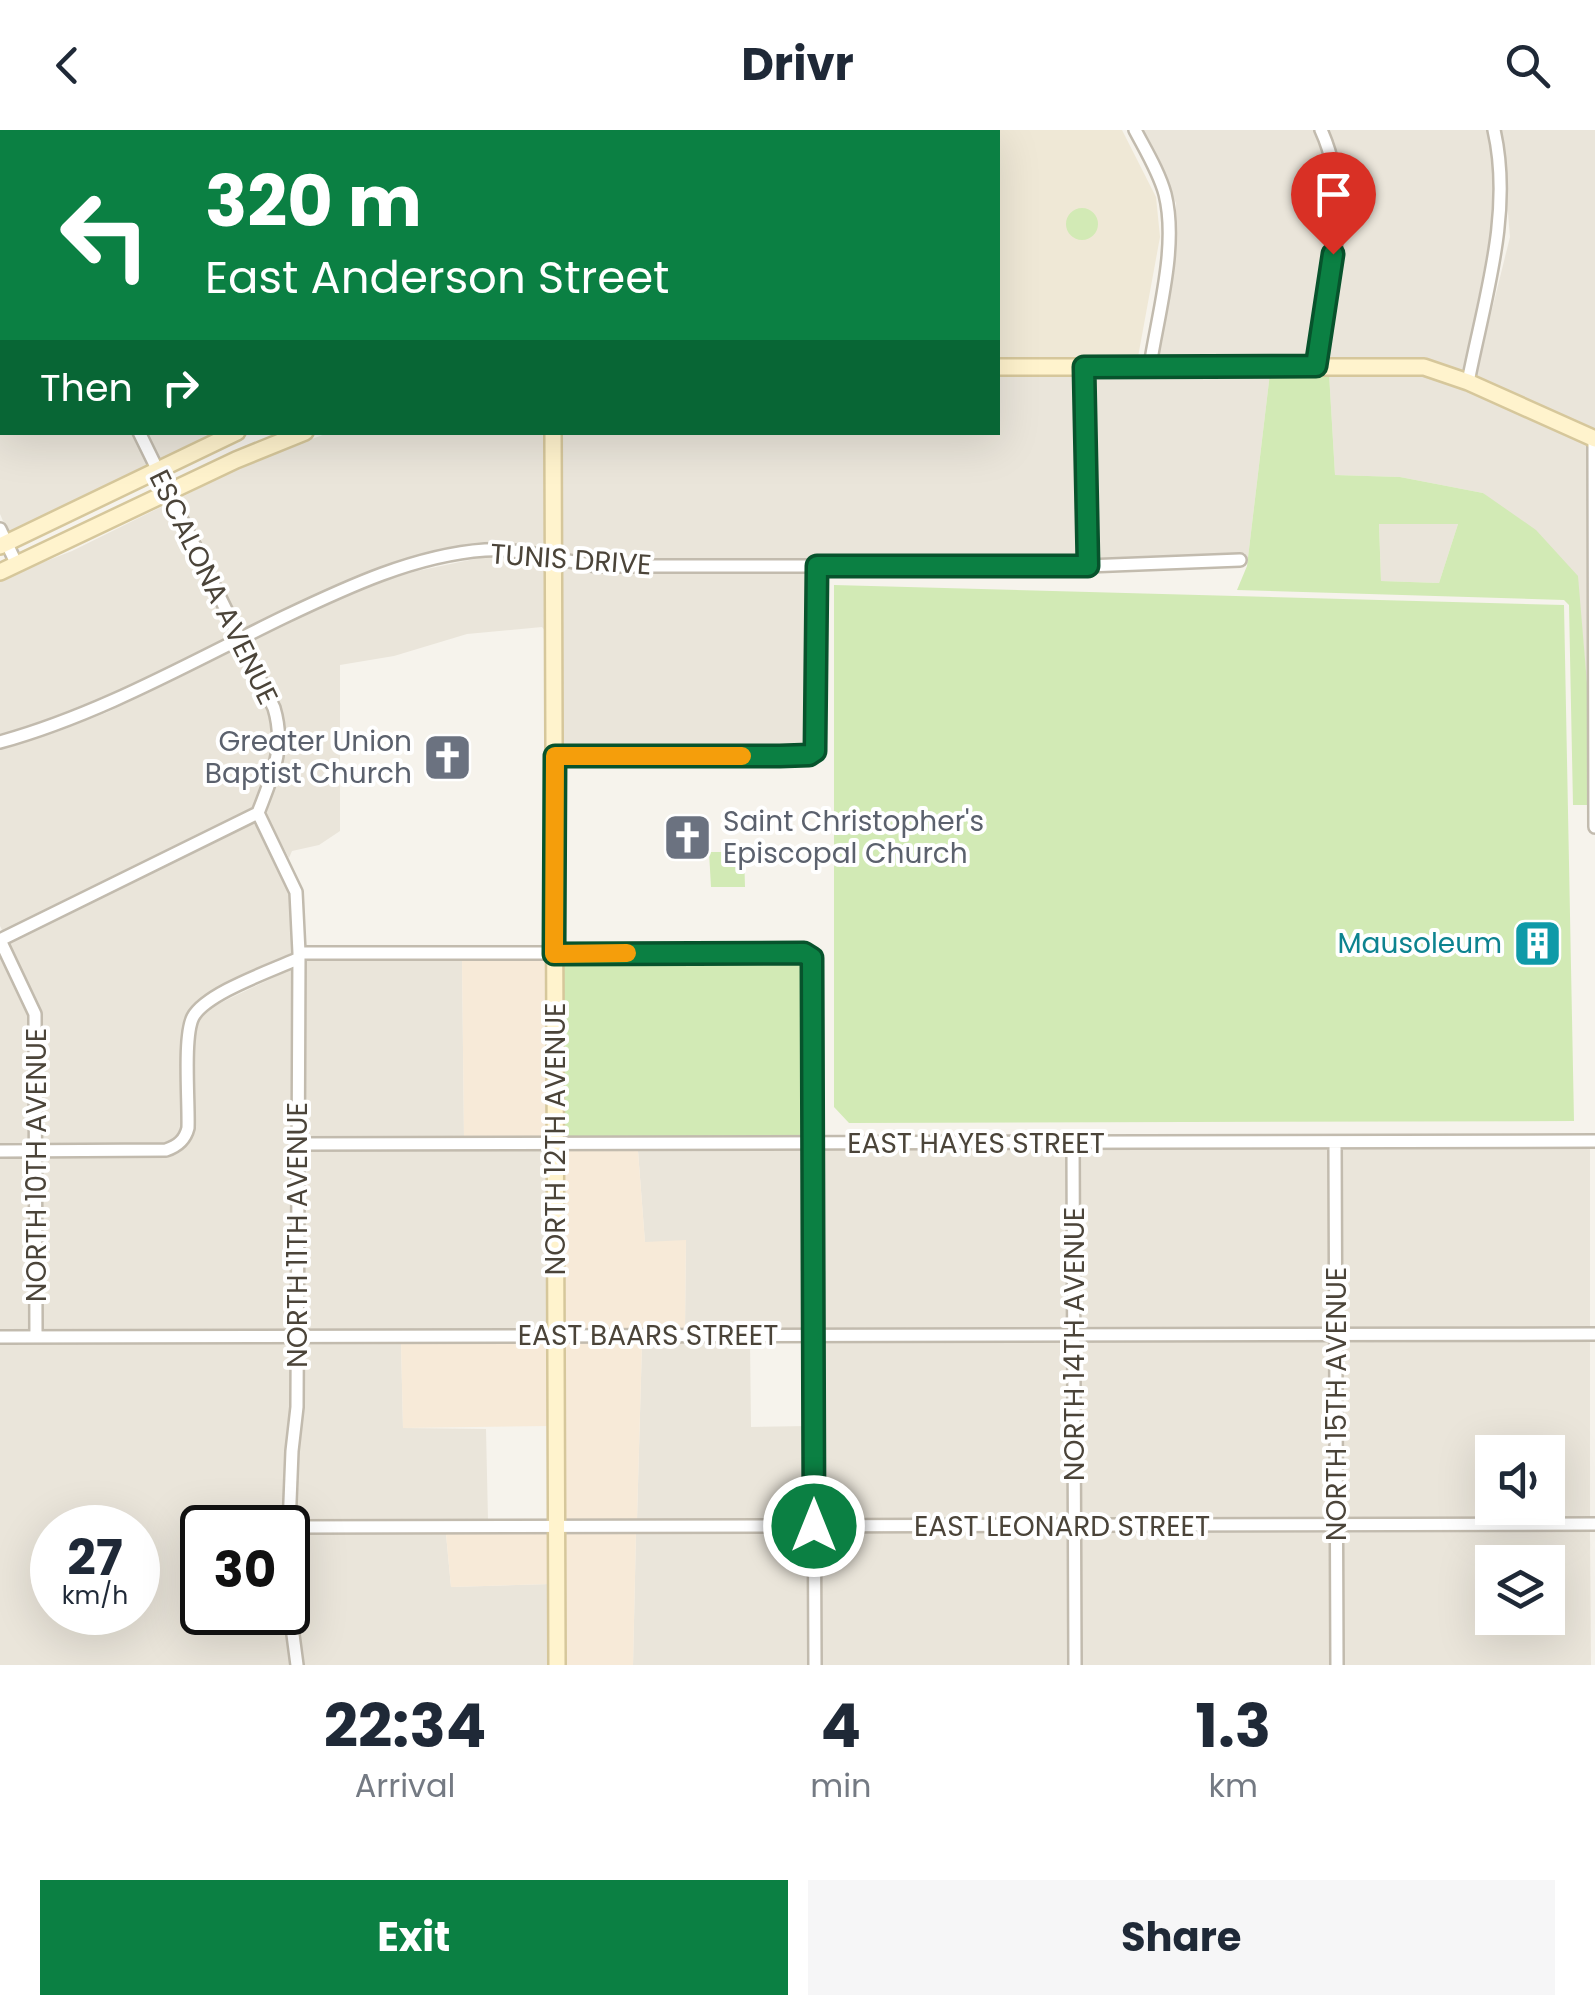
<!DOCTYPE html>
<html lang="en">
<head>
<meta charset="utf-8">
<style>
	:root { --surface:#fff; --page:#f6f6f7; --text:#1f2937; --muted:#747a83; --accent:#0b8043 }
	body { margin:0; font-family:Poppins,sans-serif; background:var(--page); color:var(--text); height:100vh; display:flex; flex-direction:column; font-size:38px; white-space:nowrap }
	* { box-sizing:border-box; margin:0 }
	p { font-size:32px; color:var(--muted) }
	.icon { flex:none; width:55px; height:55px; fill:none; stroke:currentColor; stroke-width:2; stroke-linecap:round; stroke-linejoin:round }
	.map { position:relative; height:1535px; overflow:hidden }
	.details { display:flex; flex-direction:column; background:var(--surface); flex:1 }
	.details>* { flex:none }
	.top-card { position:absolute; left:0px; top:0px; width:1000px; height:305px; box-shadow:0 10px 40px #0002; background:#0b8043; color:#fff; overflow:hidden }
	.controls { position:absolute; left:1475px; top:1305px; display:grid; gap:20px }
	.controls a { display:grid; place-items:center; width:90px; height:90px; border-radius:0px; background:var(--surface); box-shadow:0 10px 40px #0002; font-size:50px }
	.speed { position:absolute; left:30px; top:1375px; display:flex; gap:20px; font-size:50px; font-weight:700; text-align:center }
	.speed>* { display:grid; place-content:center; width:130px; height:130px; border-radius:50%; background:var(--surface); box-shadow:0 10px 40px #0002; line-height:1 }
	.speed small { font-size:25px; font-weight:400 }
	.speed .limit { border:5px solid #111; border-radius:15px; background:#fff; color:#111 }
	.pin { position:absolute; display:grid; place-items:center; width:85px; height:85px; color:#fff; margin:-102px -42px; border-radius:50% 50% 50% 0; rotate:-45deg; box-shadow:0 0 10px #0007 }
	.pin .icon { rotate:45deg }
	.me { position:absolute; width:110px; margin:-55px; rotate:0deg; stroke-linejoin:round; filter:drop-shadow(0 0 8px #0008) }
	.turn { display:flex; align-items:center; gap:35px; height:210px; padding:0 40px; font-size:45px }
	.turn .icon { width:130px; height:130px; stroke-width:2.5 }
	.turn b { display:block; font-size:70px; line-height:85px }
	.then { display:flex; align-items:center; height:95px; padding:0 40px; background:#0003; gap:20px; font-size:38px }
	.eta { display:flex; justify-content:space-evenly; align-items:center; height:170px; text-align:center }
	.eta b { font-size:60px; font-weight:700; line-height:70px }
	.cta { display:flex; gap:20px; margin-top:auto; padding:20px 40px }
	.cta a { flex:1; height:115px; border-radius:0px; background:var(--accent); color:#fff; font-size:40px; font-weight:700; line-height:115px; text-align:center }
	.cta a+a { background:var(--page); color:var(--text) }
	header { display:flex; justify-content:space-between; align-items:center; height:130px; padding:0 40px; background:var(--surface); font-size:45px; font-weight:700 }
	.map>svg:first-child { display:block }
</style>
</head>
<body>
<header><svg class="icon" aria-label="back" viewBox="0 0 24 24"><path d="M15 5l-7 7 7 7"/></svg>Drivr<svg class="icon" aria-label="search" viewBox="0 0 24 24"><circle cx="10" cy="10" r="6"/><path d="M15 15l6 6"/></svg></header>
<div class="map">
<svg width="1595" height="1535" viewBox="0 0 1595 1535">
	<rect width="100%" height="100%" fill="#f6f3ec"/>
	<path fill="#eae5da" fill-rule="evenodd" d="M 0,0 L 177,0 L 2,2 L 2,302 L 132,303 L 150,337 L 9,405 L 0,384 Z
		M 1142,0 L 1314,0 L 1326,31 L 1333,86 L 1311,229 L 1157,229 L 1176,108 L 1176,73 Z
		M 1328,0 L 1488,0 L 1495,56 L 1494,85 L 1464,243 L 1424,230 L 1324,229 L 1345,87 L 1340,36 Z
		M 1501,0 L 1595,0 L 1595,302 L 1475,248 L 1510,107 Z
		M 1270,243 L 1247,436 L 1245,423 L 1093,429 L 1091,244 Z
		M 1329,243 L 1423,244 L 1461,256 L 1588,314 L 1589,577 L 1577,446 L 1483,363 L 1400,347 L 1335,345 Z
		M 998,244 L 1079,244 L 1081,429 L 598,429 L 559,422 L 559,303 L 998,302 Z
		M 147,303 L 220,303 L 161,331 Z
		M 328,303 L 547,303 L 547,419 L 511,413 L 484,414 L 415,427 L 333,456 L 242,500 L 178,369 L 250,332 Z
		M 167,374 L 231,505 L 104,569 L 54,589 L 0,605 L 0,449 L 72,421 Z
		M 1379,393 L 1458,394 L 1439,453 L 1381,451 Z
		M 484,427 L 510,427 L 547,433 L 547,503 L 542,497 L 467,504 L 394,526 L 340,535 L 340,701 L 319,715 L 292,721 L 289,728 L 265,682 L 284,631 L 283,587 L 248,511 L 379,452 L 417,441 Z
		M 559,436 L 596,443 L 811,443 L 810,616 L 561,619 Z
		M 237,517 L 268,582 L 273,606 L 268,643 L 254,677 L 3,802 L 0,796 L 0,619 L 57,602 L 108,582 Z
		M 255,691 L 287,751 L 290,764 L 293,822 L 207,864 L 190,881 L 183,901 L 182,997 L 178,1006 L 166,1013 L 43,1014 L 41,884 L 9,813 Z
		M 0,825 L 29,886 L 31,1014 L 0,1014 Z
		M 304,830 L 462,830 L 464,1007 L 303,1007 Z
		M 291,839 L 290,1199 L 42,1200 L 43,1027 L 166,1027 L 179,1023 L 188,1014 L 194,1000 L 195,902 L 199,889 L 212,877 Z
		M 1590,1018 L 1590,1197 L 1342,1197 L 1341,1019 Z
		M 1067,1019 L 1068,1197 L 820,1198 L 819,1020 Z
		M 1079,1019 L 1329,1019 L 1330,1197 L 1080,1197 Z
		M 807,1020 L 808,1198 L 685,1198 L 686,1111 L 645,1113 L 638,1021 Z
		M 303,1021 L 549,1021 L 549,1199 L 302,1199 Z
		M 0,1028 L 31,1028 L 30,1200 L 0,1200 Z
		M 1068,1211 L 1068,1389 L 820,1389 L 820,1211 Z
		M 1080,1211 L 1330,1211 L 1330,1389 L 1080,1389 Z
		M 1342,1211 L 1590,1211 L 1590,1388 L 1342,1389 ZM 1492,1322 L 1548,1322 L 1548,1378 L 1492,1378 Z
		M 750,1212 L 751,1297 L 808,1296 L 808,1389 L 637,1390 L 642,1213 Z
		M 290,1213 L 291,1278 L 286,1322 L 283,1397 L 202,1398 L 202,1482 L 284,1483 L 291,1535 L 0,1535 L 0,1214 ZM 52,1398 L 138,1398 L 138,1482 L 52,1482 Z
		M 302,1213 L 401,1213 L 403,1298 L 486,1299 L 488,1390 L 296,1390 L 298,1322 L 303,1277 Z
		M 1590,1402 L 1591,1535 L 1343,1535 L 1342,1403 ZM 1492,1432 L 1548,1432 L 1548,1488 L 1492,1488 Z
		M 636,1403 L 808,1403 L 809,1535 L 633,1535 Z
		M 820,1403 L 1068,1403 L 1069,1535 L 821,1535 Z
		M 1080,1403 L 1330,1403 L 1330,1535 L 1081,1535 Z
		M 296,1404 L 446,1404 L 451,1457 L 550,1454 L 550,1535 L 303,1535 L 296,1481 Z"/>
	<path fill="#f7ead8" d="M 462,830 L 548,830 L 549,1007 L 464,1007 Z
		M 561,1021 L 638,1021 L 645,1112 L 686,1110 L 685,1198 L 562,1199 Z
		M 401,1213 L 549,1213 L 550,1296 L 403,1298 Z
		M 561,1213 L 642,1213 L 637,1390 L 562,1390 Z
		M 636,1403 L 633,1535 L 562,1535 L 562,1404 Z
		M 446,1404 L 550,1404 L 550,1454 L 451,1457 Z"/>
	<path fill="#efe8d6" d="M 646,0 L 1122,0 L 1156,67 L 1160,107 L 1138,227 L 998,227 L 998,2 Z"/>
	<path fill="#d2eab5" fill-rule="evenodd" d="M1066 94a16 16 0 1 1 32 0a16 16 0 1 1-32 0Z
		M 1270,243 L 1329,243 L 1335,345 L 1400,347 L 1483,363 L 1536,400 L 1578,446 L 1589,577 L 1589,675 L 1573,675 L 1569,475 L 1564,470 L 1237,460 L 1247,436 ZM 1379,394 L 1458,394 L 1439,453 L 1381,451 Z
		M 834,455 L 1564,475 L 1574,991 L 849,993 L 834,977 Z
		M 709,722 L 744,722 L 745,757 L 711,757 Z
		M 554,823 L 809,826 L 813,1014 L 555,1014 Z"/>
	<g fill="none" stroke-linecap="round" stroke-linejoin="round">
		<defs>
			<path id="street" d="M 1135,0 C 1146,21 1159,42 1165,64 C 1178,116 1158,184 1150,236
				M 183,2 L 184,0
				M 377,2 L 377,0
				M 1317,236 C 1328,159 1355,74 1321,0
				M 1084,237 L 1087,436
				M 1468,252 C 1484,170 1513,83 1494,0
				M 1594,309 L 1595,697
				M 0,399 L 17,435
				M 0,612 C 101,584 191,532 284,487 C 347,457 415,425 485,420 C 524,418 559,431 597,436 L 1087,436 L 1240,430
				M 555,626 L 780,626 L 809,625 L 815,621 L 817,436
				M 258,683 L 296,762 L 299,823 L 297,1277 L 292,1321 L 289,1397 L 290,1482 L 297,1535
				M 0,810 L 258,683 C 272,646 286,618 274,578 L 139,302
				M 0,810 L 35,884 L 36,1207
				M 299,823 L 803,823 L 812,828 L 815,1535
				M 1073,1012 L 1075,1535
				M 1335,1012 L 1337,1535
				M 297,1014 L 1595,1011
				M 0,1021 L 166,1020 C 178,1016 185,1010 188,998 C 189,973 183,906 193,887 C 206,863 271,841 297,829
				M 0,1207 L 1595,1204
				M 289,1397 L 1595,1394"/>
			<path id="secondary" d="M 552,0 L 552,2
				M 998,237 L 1424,237 L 1468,252 L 1595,309
				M 553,302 L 557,1535
				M 0,416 L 237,302
				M 0,442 L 236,330 L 305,302"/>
		</defs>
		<use href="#street" stroke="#c2bbae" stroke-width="16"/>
		<use href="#secondary" stroke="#d6c79b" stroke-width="20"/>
		<use href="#street" stroke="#fff" stroke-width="11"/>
		<use href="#secondary" stroke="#fff3cd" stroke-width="15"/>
	</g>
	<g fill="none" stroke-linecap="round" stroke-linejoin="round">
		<defs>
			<path id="route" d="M 814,1396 L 812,828 L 804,823 L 554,824 L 555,626 L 780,626 L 809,625 L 815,621 L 817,436 L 1088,436 L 1084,237 L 1316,236 L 1333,124"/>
		</defs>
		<use href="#route" stroke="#07532c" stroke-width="25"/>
		<use href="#route" stroke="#0b8043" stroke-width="18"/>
		<path stroke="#f59e0b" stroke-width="18" d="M 627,823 L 554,824 L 555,626 L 742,626"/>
	</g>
	<defs>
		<symbol id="church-square" viewBox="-11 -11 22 22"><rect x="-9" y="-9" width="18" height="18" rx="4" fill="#6b7280" stroke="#fff"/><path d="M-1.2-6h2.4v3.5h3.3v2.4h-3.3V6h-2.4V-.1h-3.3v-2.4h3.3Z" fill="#fff"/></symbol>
		<symbol id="building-square" viewBox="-11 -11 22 22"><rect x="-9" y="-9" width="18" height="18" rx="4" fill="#0f9aa8" stroke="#fff"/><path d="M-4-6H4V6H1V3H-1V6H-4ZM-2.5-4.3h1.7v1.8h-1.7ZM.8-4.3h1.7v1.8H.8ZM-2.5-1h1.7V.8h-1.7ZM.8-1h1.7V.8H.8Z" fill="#fff"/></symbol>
	</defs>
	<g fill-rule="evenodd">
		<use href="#church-square" x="420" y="600" width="55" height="55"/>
		<use href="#church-square" x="660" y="680" width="55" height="55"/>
		<use href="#building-square" x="1510" y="786" width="55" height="55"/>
	</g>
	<g text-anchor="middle" stroke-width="8" stroke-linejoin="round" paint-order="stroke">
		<g font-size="28" fill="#4b4439" stroke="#fff">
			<text transform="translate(571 429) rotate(4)" y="10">TUNIS DRIVE</text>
			<text transform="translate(214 457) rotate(64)" y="10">ESCALONA AVENUE</text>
			<text transform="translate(555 1009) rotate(-90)" y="10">NORTH 12TH AVENUE</text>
			<text x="976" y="1023">EAST HAYES STREET</text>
			<text transform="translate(36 1035) rotate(-90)" y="10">NORTH 10TH AVENUE</text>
			<text transform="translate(297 1105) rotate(-90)" y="10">NORTH 11TH AVENUE</text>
			<text x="648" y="1215">EAST BAARS STREET</text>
			<text transform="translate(1074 1214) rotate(-90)" y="10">NORTH 14TH AVENUE</text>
			<text transform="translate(1336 1274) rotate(-90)" y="10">NORTH 15TH AVENUE</text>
			<text x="1062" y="1406">EAST LEONARD STREET</text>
		</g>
		<g font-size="28" fill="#5b616d" stroke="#fff" text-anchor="end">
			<text x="412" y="621">Greater Union<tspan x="412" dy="32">Baptist Church</tspan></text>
			<text x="723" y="701" text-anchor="start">Saint Christopher's<tspan x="723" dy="32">Episcopal Church</tspan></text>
		</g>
		<g font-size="28" fill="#0d838f" stroke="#fff" text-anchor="end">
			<text x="1502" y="823">Mausoleum</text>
		</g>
	</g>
</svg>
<div class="controls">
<a><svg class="icon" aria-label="sound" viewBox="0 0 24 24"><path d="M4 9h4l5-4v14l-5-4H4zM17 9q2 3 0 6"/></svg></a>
<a><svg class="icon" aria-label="layers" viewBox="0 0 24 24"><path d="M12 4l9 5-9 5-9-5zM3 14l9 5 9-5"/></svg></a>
</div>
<div class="speed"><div>27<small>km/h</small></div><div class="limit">30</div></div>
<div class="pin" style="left:1333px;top:124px;background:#d93025"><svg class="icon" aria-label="arrive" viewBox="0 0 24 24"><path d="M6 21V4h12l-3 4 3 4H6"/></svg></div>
<svg class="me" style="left:814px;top:1396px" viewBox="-20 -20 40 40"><circle r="17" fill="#0b8043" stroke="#fff" stroke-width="3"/><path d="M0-11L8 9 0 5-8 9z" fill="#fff"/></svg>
<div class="top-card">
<div class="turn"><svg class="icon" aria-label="left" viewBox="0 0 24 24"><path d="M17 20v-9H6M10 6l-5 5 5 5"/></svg><div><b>320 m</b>East Anderson Street</div></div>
<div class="then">Then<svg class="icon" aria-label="right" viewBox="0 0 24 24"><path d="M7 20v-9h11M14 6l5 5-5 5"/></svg></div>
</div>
</div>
<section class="details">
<div class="eta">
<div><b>22:34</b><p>Arrival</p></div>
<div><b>4</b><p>min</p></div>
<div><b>1.3</b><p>km</p></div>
</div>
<div class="cta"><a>Exit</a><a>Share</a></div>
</section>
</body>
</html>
